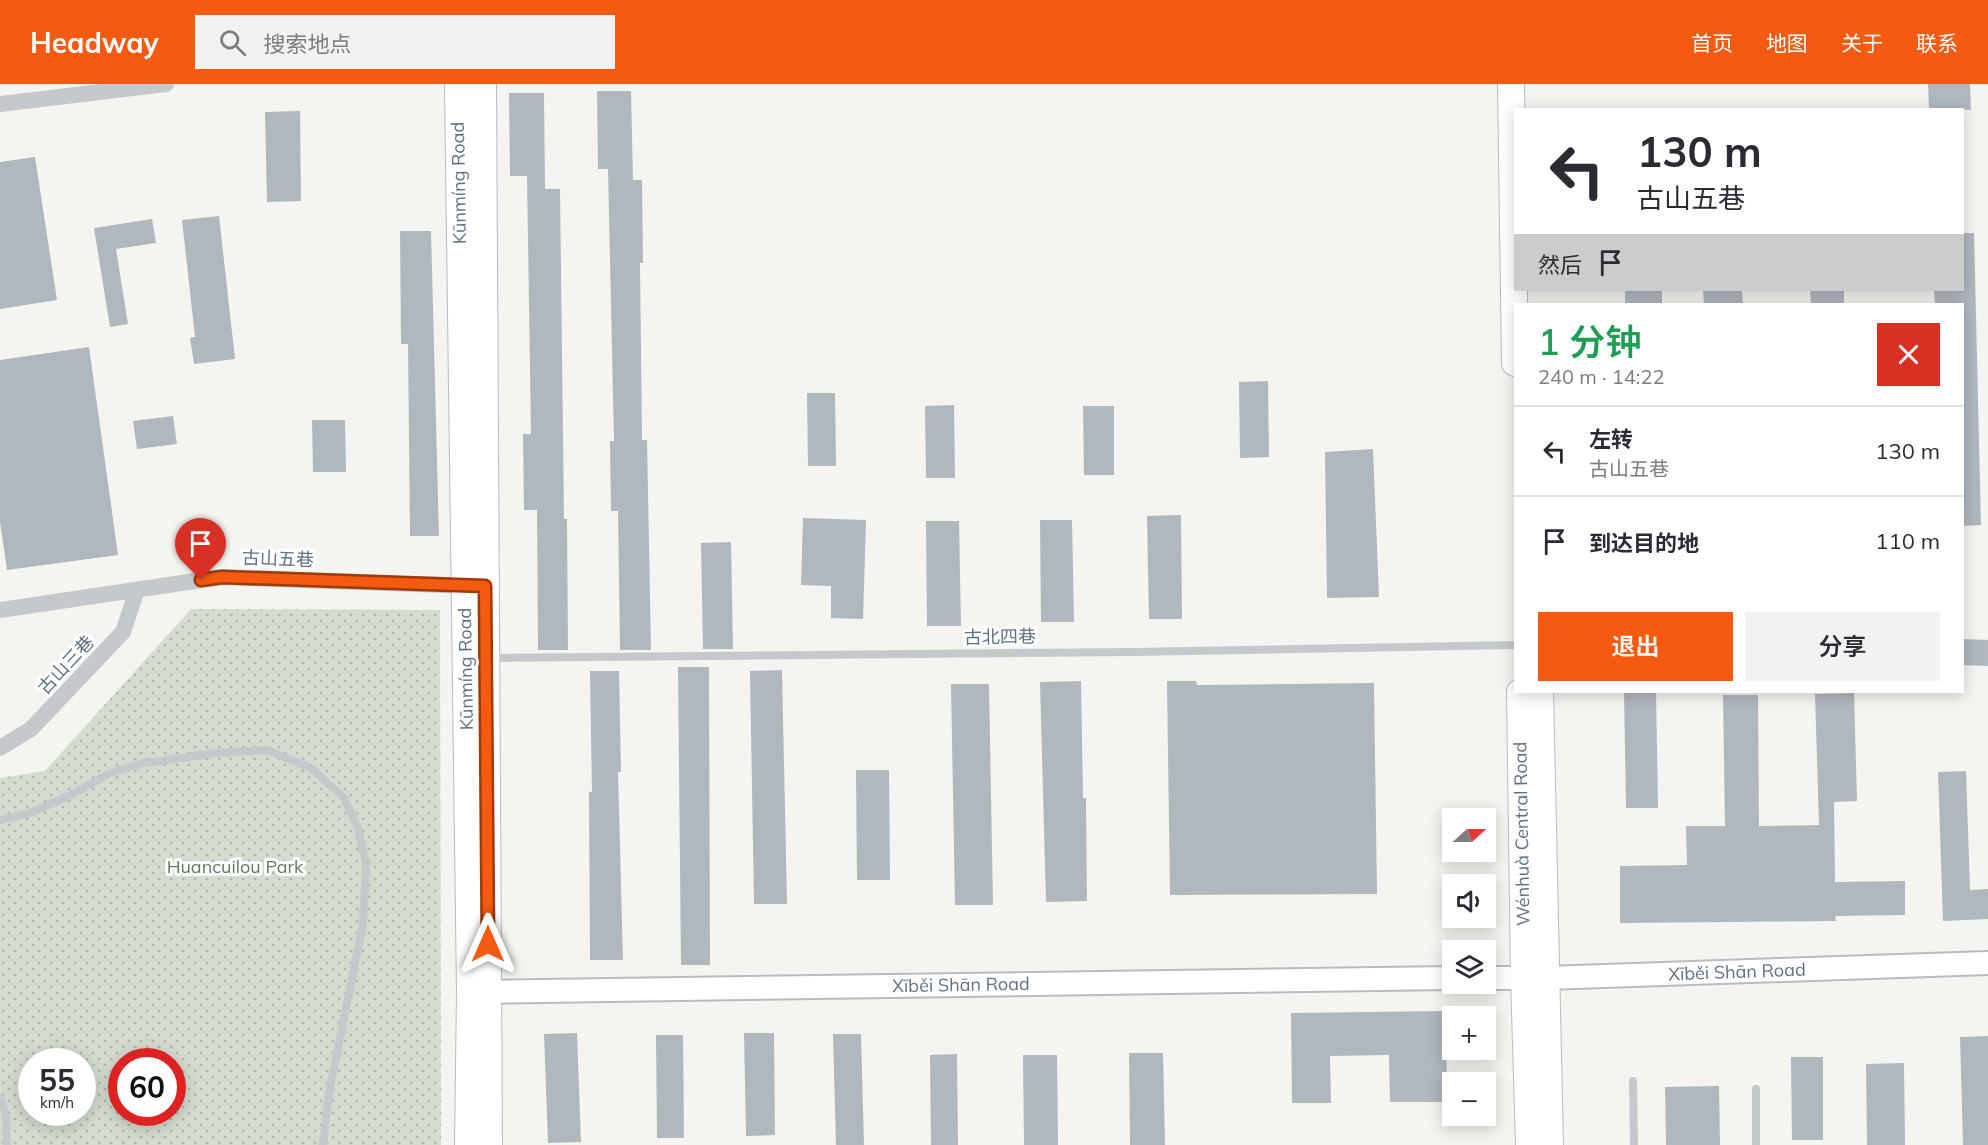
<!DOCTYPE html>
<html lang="zh">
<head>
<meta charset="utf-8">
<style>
	:root { --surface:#fff; --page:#f2f2f3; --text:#2b2b33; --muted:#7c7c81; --line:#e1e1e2; --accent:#f45a10 }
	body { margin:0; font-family:Mulish,"Noto Sans SC",sans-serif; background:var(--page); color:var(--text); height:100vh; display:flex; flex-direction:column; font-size:22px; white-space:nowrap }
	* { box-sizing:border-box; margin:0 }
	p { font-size:20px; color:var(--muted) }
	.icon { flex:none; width:33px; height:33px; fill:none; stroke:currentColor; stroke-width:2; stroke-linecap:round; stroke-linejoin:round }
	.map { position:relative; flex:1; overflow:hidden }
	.details { position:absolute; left:1514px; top:219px; width:450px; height:390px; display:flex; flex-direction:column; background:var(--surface); border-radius:0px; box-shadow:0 3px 15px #0003 }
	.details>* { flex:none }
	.guide { position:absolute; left:1514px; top:24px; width:450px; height:183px; border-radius:0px; box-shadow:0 3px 15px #0003; background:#fff; color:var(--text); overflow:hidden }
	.needle { width:39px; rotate:69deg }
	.buttons { position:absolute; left:1442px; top:724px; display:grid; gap:12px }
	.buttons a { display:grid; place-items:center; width:54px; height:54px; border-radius:0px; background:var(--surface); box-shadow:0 3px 15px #0003; font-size:30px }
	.speed { position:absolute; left:18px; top:964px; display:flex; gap:12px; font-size:30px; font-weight:700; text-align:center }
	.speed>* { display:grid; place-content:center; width:78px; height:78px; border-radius:50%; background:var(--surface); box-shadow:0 3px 15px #0003; line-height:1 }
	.speed small { font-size:15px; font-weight:400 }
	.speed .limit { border:9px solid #d22; background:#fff; color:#111 }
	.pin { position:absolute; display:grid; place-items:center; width:51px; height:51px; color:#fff; margin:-62px -26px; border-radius:50% 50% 50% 0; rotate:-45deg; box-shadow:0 0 6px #0007 }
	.pin .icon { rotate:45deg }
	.me { position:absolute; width:66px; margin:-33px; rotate:0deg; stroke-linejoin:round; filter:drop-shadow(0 0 4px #0008) }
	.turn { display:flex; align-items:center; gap:21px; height:126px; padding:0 24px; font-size:27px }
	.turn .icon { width:78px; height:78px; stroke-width:2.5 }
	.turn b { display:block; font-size:42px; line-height:51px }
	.then { display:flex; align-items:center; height:57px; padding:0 24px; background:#0003; gap:12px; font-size:22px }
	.round { display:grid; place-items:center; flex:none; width:63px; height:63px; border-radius:0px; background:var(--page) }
	.headline { display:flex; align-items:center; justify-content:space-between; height:102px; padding:0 24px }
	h1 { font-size:36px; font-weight:600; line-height:45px; color:#1e9e55 }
	.cta { display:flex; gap:12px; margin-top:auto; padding:12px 24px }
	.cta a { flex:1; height:69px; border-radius:0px; background:var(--accent); color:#fff; font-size:24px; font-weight:600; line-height:69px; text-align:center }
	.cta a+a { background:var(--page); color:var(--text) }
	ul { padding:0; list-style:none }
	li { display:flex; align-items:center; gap:18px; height:90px; padding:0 24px; border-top:2px solid var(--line) }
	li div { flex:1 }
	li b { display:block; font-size:22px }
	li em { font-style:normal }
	header { display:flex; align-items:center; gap:36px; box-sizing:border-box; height:84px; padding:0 30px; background:var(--accent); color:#fff }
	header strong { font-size:28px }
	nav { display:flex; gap:33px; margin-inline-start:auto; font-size:21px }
	.search { width:420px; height:54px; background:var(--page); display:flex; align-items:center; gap:15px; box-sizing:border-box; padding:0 21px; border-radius:0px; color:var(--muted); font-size:22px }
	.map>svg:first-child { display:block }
</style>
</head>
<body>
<header>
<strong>Headway</strong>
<div class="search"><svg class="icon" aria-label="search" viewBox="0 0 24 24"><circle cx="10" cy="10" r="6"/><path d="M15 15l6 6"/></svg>搜索地点</div>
<nav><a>首页</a><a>地图</a><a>关于</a><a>联系</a></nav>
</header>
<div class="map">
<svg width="1988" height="1061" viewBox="0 0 1988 1061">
	<defs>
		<pattern id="park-dots" width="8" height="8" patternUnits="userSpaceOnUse" patternTransform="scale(1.5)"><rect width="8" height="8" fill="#d4dcd0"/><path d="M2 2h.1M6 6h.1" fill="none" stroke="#afb7ae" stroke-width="1.8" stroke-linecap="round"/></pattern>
	</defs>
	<rect width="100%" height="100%" fill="#f4f5f0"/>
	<path fill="url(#park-dots)" fill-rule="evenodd" d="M 191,525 L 440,526 L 441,1061 L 0,1061 L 0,694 L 45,687 ZM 32,978 L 82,978 L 82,1029 L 32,1029 ZM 122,978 L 172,978 L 172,1029 L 122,1029 Z"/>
	<path fill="#b0b7bd" d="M 1928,0 L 1970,0 L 1971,26 L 1929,26 Z
		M 597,7 L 631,7 L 633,96 L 642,96 L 643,179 L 640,179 L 642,356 L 647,356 L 651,566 L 620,566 L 618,427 L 611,427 L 610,357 L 614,357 L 608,85 L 598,85 Z
		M 509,9 L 544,9 L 545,105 L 560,105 L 564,435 L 567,435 L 568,566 L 538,566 L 537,426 L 524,426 L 523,350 L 531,350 L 527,92 L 510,92 Z
		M 300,27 L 301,117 L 267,118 L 265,28 Z
		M 35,73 L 57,216 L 0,225 L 0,78 Z
		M 219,132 L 235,275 L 194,280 L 190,254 L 195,253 L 182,136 Z
		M 152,135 L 156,159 L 116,165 L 128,240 L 110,243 L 94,144 Z
		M 400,147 L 431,147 L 439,452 L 410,452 L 408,260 L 401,260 Z
		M 1962,149 L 1974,149 L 1981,441 L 1962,442 L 1962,220 L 1935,220 L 1934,206 L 1962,206 Z
		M 1625,206 L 1662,206 L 1662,220 L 1625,220 Z
		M 1703,206 L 1742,206 L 1743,220 L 1704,220 Z
		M 1810,206 L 1844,206 L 1844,220 L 1811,220 Z
		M 89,263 L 118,471 L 7,486 L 0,438 L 0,276 Z
		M 1268,297 L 1269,373 L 1240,374 L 1239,298 Z
		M 807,309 L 835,309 L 836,382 L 808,382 Z
		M 954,321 L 955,394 L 926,394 L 925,322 Z
		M 1083,322 L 1114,322 L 1114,391 L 1084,391 Z
		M 173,332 L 177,360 L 137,365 L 133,337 Z
		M 312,336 L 345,336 L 346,388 L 313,388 Z
		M 1373,365 L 1379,513 L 1327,514 L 1325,368 Z
		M 1181,431 L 1182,535 L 1149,535 L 1147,432 Z
		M 803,434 L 866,436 L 863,535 L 831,534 L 831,502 L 801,501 Z
		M 1040,436 L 1072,436 L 1074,538 L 1041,538 Z
		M 926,437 L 959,437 L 961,542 L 927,542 Z
		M 731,458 L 733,565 L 703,565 L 701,459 Z
		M 1962,555 L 1988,556 L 1988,582 L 1962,581 Z
		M 678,583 L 709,583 L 710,881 L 681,881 Z
		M 782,586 L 787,820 L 754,820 L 750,587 Z
		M 590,587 L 619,587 L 621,688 L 618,688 L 623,876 L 590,876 L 589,708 L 592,708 Z
		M 1081,597 L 1083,714 L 1086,714 L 1087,817 L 1046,818 L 1040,598 Z
		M 1167,597 L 1196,597 L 1197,601 L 1374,599 L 1377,810 L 1170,811 Z
		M 951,600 L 989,600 L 993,821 L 955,821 Z
		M 1624,608 L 1656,608 L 1658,724 L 1626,724 Z
		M 1854,609 L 1857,717 L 1834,718 L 1835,798 L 1905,797 L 1905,831 L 1835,832 L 1836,837 L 1620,839 L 1620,782 L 1687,781 L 1686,742 L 1725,742 L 1723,611 L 1758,611 L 1759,742 L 1819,741 L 1815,610 Z
		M 856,686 L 889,686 L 890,796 L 857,796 Z
		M 1966,687 L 1970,806 L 1988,805 L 1988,835 L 1943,837 L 1938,688 Z
		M 1446,927 L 1447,1018 L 1390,1018 L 1389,971 L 1330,972 L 1331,1019 L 1292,1019 L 1291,929 Z
		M 577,949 L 581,1058 L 548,1059 L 544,950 Z
		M 744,949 L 774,949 L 775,1051 L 746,1052 Z
		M 833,950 L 861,950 L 864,1061 L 836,1061 Z
		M 656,951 L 683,951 L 684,1054 L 657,1054 Z
		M 1988,952 L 1988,1061 L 1963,1061 L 1960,953 Z
		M 1129,969 L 1163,969 L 1165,1061 L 1130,1061 Z
		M 957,970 L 958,1061 L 931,1061 L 930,971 Z
		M 1023,971 L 1057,971 L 1058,1061 L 1024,1061 Z
		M 1791,973 L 1823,973 L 1823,1056 L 1792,1056 Z
		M 1904,979 L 1905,1061 L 1867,1061 L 1866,980 Z
		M 1719,1002 L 1720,1061 L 1666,1061 L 1665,1003 Z"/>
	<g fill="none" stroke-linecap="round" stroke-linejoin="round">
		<defs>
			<path id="secondary" d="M 1485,894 L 1546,894 L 1988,879
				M 470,908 L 1452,894"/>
			<path id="primary" d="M 458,0 L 470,908 L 468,1061
				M 483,0 L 489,1061
				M 1511,0 L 1515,279
				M 1520,608 L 1524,893 L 1529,1061
				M 1540,608 L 1550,1061"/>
		</defs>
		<use href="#secondary" stroke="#b7bcc1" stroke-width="26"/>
		<use href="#primary" stroke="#b8bbbf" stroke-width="28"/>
		<path stroke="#c6c9cc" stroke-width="8" d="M 489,574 L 1133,568 L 1515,561
			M 0,736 L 30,729 L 71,711 L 110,689 L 145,679 L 217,669 L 267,666 L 311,684 L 344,714 L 358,744 L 366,780 L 363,840 L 329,1009 L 323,1061
			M 1633,997 L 1634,1061
			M 0,1014 L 6,1032 L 7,1061
			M 1756,1061 L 1756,1005"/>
		<path stroke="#c6c9cc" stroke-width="16" d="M 0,20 L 166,0
			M 0,526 L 222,493 L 472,502
			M 0,664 L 31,645 L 123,548 L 137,506"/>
		<use href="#secondary" stroke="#fff" stroke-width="22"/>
		<use href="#primary" stroke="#fff" stroke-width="26"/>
	</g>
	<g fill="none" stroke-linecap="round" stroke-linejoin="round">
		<defs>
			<path id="route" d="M 201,496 L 222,493 L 485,502 L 488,860"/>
		</defs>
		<use href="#route" stroke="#9f3a0a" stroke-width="15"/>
		<use href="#route" stroke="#f45a10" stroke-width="10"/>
	</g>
	<g text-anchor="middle" stroke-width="6" stroke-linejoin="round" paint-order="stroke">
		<g font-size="18" fill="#607184" stroke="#fff">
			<text transform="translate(459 99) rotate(-91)" y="6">Kūnmíng Road</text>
			<text transform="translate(278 475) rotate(2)" y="6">古山五巷</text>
			<text transform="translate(1000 553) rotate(-1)" y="6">古北四巷</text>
			<text transform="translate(66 581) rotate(-47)" y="6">古山三巷</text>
			<text transform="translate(466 585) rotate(-91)" y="6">Kūnmíng Road</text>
			<text transform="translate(1522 750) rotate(-91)" y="6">Wénhuà Central Road</text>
			<text transform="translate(1737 888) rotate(-2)" y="6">Xīběi Shān Road</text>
			<text transform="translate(961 901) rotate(-1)" y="6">Xīběi Shān Road</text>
		</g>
		<g font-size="18" fill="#637a60" stroke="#fff">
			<text x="235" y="789">Huancuilou Park</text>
		</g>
	</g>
</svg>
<div class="buttons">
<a><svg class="needle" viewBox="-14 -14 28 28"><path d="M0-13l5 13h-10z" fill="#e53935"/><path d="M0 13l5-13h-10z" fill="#7c7c81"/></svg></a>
<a><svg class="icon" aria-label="sound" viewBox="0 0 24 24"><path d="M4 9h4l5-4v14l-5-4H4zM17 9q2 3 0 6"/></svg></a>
<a><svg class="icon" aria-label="layers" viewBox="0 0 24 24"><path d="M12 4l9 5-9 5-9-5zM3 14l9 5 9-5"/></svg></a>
<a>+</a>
<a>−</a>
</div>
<div class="speed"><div>55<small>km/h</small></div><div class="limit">60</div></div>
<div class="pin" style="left:201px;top:496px;background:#d93025"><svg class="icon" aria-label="arrive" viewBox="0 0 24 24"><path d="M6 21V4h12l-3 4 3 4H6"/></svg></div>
<svg class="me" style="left:488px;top:860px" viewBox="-20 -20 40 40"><path d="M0-17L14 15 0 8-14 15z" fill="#f45a10" stroke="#fff" stroke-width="4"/></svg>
<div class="guide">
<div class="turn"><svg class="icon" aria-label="left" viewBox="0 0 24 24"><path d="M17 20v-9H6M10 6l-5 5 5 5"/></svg><div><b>130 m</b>古山五巷</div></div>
<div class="then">然后<svg class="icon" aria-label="arrive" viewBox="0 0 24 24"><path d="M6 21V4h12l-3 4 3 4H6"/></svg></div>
</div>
<section class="details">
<div class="headline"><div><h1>1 分钟</h1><p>240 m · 14:22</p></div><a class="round" style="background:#d93025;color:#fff"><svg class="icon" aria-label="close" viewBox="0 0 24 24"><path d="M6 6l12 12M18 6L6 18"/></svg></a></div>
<ul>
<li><svg class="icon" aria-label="left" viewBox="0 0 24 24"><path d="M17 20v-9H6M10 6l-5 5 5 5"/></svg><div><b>左转</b><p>古山五巷</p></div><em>130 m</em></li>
<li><svg class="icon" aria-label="arrive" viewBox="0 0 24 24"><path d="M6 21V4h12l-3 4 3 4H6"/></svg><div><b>到达目的地</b></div><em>110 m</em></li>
</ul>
<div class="cta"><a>退出</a><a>分享</a></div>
</section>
</div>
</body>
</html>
